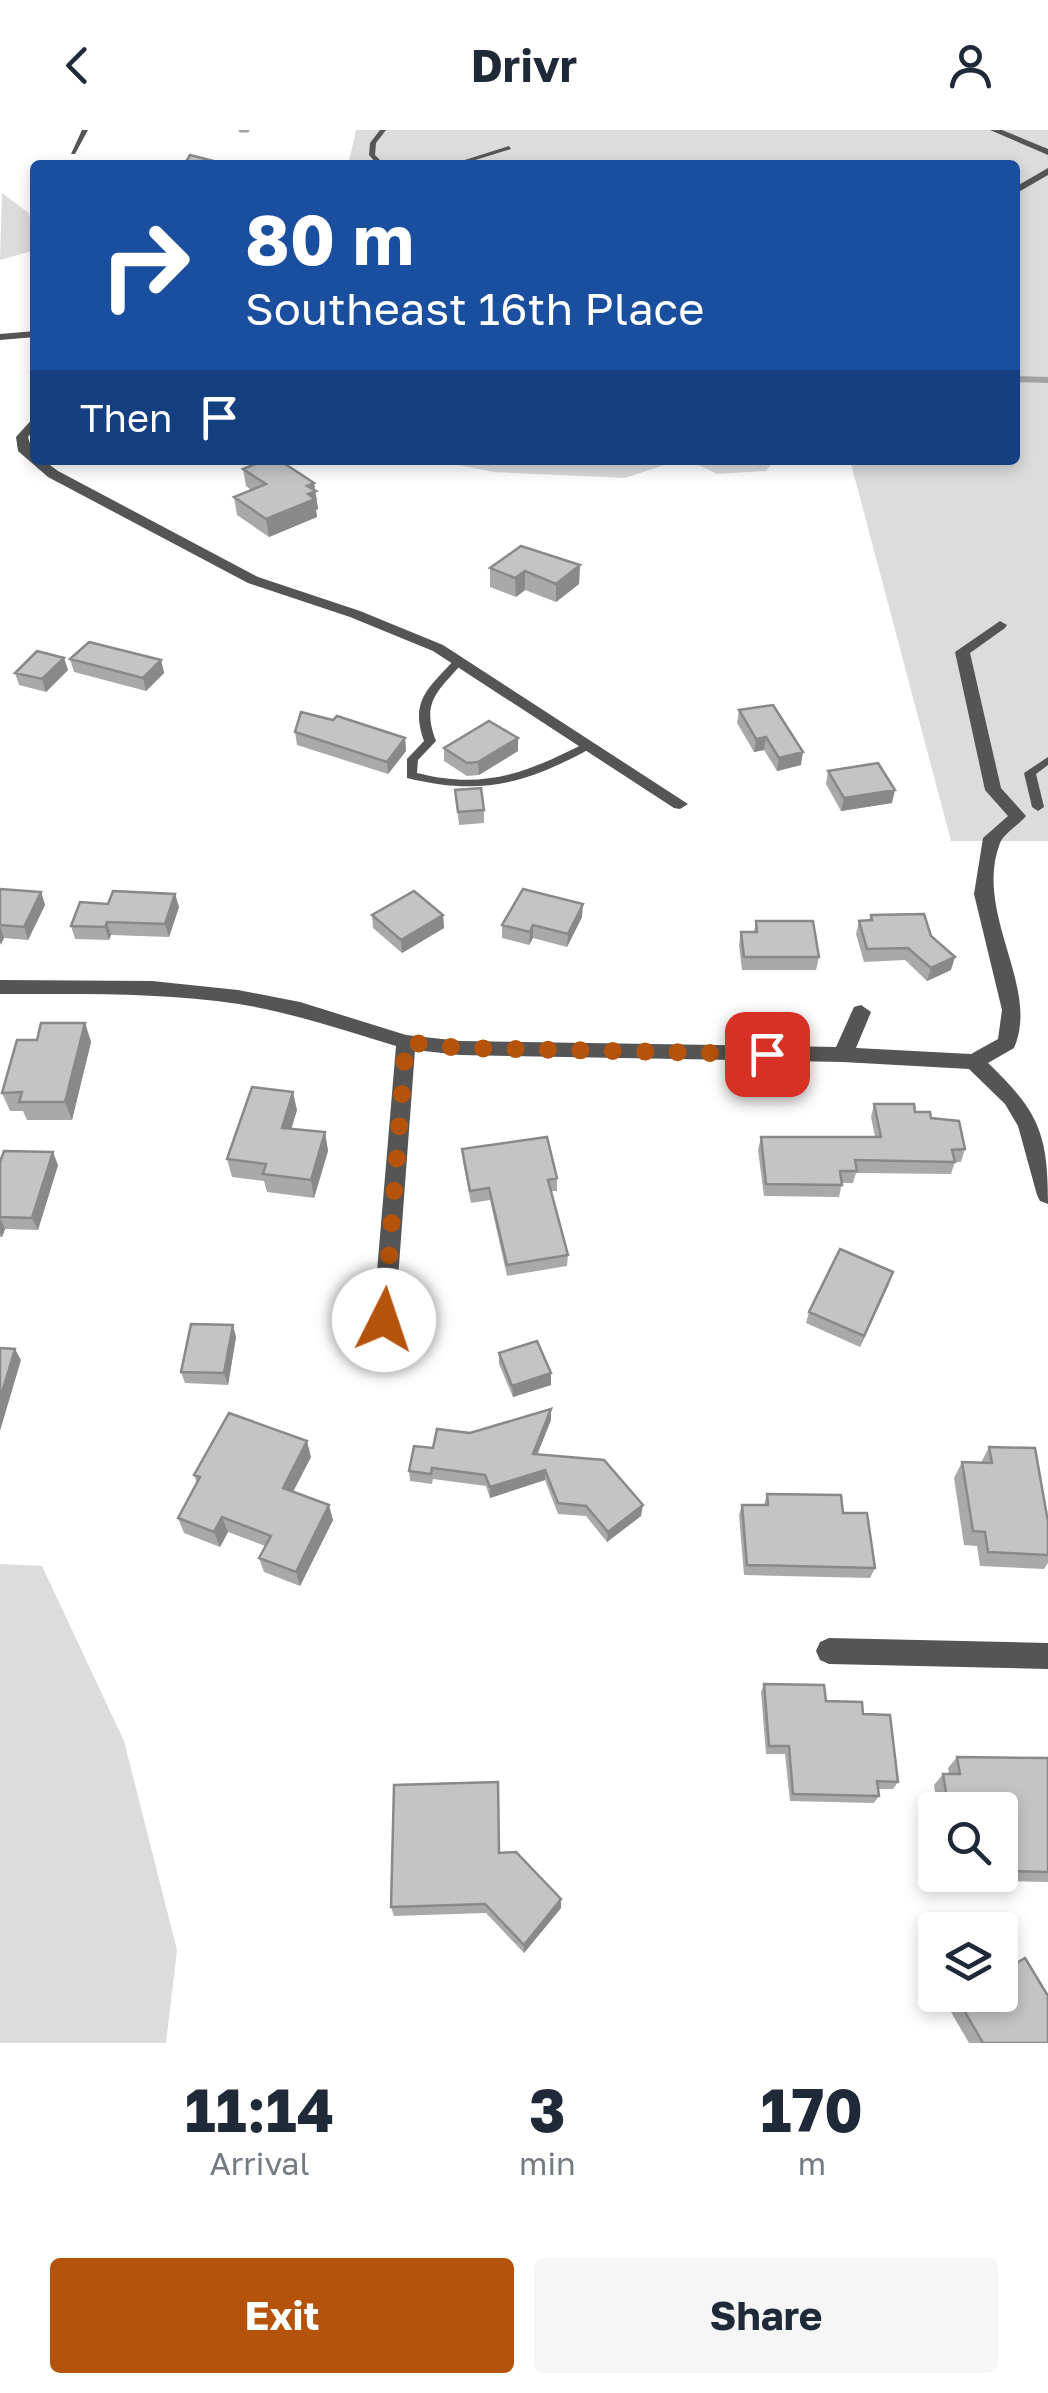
<!DOCTYPE html>
<html lang="en">
<head>
<meta charset="utf-8">
<style>
	:root { --surface:#fff; --page:#f6f6f7; --text:#1f2937; --muted:#747a83; --accent:#b45309 }
	body { margin:0; font-family:"Golos Text",sans-serif; background:var(--page); color:var(--text); height:100vh; display:flex; flex-direction:column; font-size:38px; white-space:nowrap }
	* { box-sizing:border-box; margin:0 }
	p { font-size:32px; color:var(--muted) }
	.icon { flex:none; width:55px; height:55px; fill:none; stroke:currentColor; stroke-width:2; stroke-linecap:round; stroke-linejoin:round }
	.map { position:relative; height:1913px; overflow:hidden }
	.drawer { display:flex; flex-direction:column; background:var(--surface); flex:1 }
	.drawer>* { flex:none }
	.guide { position:absolute; left:30px; top:30px; width:990px; height:305px; border-radius:10px; box-shadow:0 5px 15px #0003; background:#1a4fa0; color:#fff; overflow:hidden }
	.fabs { position:absolute; left:918px; top:1662px; display:grid; gap:20px }
	.fabs a { display:grid; place-items:center; width:100px; height:100px; border-radius:10px; background:var(--surface); box-shadow:0 5px 15px #0003; font-size:50px }
	.pin { position:absolute; display:grid; place-items:center; width:85px; height:85px; color:#fff; margin:-42px; border-radius:20px; box-shadow:0 5px 15px #0006 }
	.me { position:absolute; width:110px; margin:-55px; rotate:4deg; stroke-linejoin:round; filter:drop-shadow(0 0 8px #0008) }
	.turn { display:flex; align-items:center; gap:35px; height:210px; padding:0 50px; font-size:45px }
	.turn .icon { width:130px; height:130px; stroke-width:2.5 }
	.turn b { display:block; font-size:70px; line-height:85px }
	.then { display:flex; align-items:center; height:95px; padding:0 50px; background:#0003; gap:20px; font-size:38px }
	.eta { display:flex; justify-content:space-evenly; align-items:center; height:170px; text-align:center }
	.eta b { font-size:60px; font-weight:700; line-height:70px }
	.cta { display:flex; gap:20px; margin-top:auto; padding:20px 50px }
	.cta a { flex:1; height:115px; border-radius:10px; background:var(--accent); color:#fff; font-size:40px; font-weight:700; line-height:115px; text-align:center }
	.cta a+a { background:var(--page); color:var(--text) }
	header { display:flex; justify-content:space-between; align-items:center; height:130px; padding:0 50px; background:var(--surface); font-size:45px; font-weight:700 }
	.map>svg:first-child { display:block }
</style>
</head>
<body>
<header><svg class="icon" aria-label="back" viewBox="0 0 24 24"><path d="M15 5l-7 7 7 7"/></svg>Drivr<svg class="icon" aria-label="person" viewBox="0 0 24 24"><circle cx="12" cy="8" r="4"/><path d="M4 21q1-7 8-7t8 7"/></svg></header>
<div class="map">
<svg width="1048" height="1913" viewBox="0 0 1048 1913">
	<rect width="100%" height="100%" fill="#fff"/>
	<path fill="#dcdcdc" d="M 356,0 L 1048,0 L 1048,711 L 951,711 L 850,330 L 1015,330 L 1015,35 L 348,35 Z
		M 2,63 L 29,83 L 35,120 L 0,130 Z
		M 434,330 L 775,330 L 766,341 L 717,344 L 694,333 L 664,335 L 625,348 L 494,342 Z
		M 0,1434 L 42,1436 L 124,1611 L 177,1820 L 166,1913 L 0,1913 Z"/>
	<g fill="none" stroke-linecap="round" stroke-linejoin="round">
		<path stroke="#a3a3a3" stroke-width="5" d="M 241,0 L 247,0"/>
		<path stroke="#a3a3a3" stroke-width="6" d="M 1015,249 L 1048,250"/>
		<path fill="#555" fill-rule="evenodd" d="M 82,0 L 88,0 L 75,24 L 71,24 Z
			M 380,0 L 386,0 L 376,13 L 375,25 L 385,35 L 378,35 L 369,25 L 370,13 Z
			M 509,16 L 511,19 L 459,35 L 449,35 Z
			M 459,528 L 464,531 C 440,560 420,570 436,611 L 418,630 L 417,643 C 483,660 527,643 585,613 L 593,613 L 595,615 C 584,623 572,628 560,634 C 506,659 465,662 407,648 L 407,629 L 424,611 C 409,570 430,557 455,529 Z
			M 1048,627 L 1048,635 L 1036,644 L 1044,677 L 1038,681 L 1032,677 L 1024,643 Z"/>
		<path fill="#555" fill-rule="evenodd" d="M 990,0 L 1002,0 L 1048,19 L 1048,25 Z
			M 1048,38 L 1048,45 L 1015,64 L 1015,57 Z
			M 35,201 L 35,207 L 0,210 L 0,204 Z
			M 35,286 L 35,298 L 28,307 L 35,330 L 43,330 L 58,341 L 258,447 L 360,481 L 443,515 L 688,674 L 680,679 L 674,678 L 433,521 L 350,487 L 248,453 L 48,347 L 18,321 L 16,307 Z
			M 1000,491 L 1007,495 L 1005,498 L 970,523 L 1001,658 L 1026,686 C 1019,695 1004,703 1000,713 C 973,783 1041,857 1014,918 L 988,933 C 1039,982 1048,1003 1048,1074 L 1040,1071 L 1037,1065 L 1018,996 L 1005,974 L 969,939 L 843,932 L 460,925 L 415,920 L 395,1189 L 392,1196 L 384,1199 L 376,1196 L 373,1189 L 396,916 C 344,900 293,883 239,874 C 160,862 80,864 0,864 L 0,850 L 152,851 L 238,860 L 300,872 L 406,905 L 460,911 L 836,917 L 854,877 L 861,875 L 871,882 L 856,918 L 971,924 L 998,909 L 1002,880 L 974,764 L 983,708 L 1008,686 L 985,660 L 955,522 Z
			M 829,1508 L 1048,1513 L 1048,1539 L 829,1534 L 820,1530 L 816,1521 L 820,1512 Z"/>
	</g>
	<path fill="#a9a9a9" d="M 243,339 L 314,353 L 318,379 L 316,380 L 317,387 L 269,407 L 237,385 L 234,367 L 251,360 L 246,356 Z
		M 580,435 L 579,454 L 556,472 L 525,460 L 516,467 L 490,457 L 490,438 Z
		M 64,528 L 68,540 L 46,562 L 19,555 L 15,543 Z
		M 70,529 L 161,530 L 164,543 L 146,561 L 74,542 Z
		M 739,580 L 801,635 L 777,641 L 764,620 L 754,622 L 737,593 Z
		M 295,602 L 405,608 L 406,621 L 388,644 L 297,615 Z
		M 518,608 L 518,621 L 479,645 L 467,646 L 444,631 L 444,618 Z
		M 828,641 L 892,673 L 841,681 L 826,654 Z
		M 455,660 L 484,680 L 484,693 L 459,695 Z
		M 0,759 L 41,762 L 45,775 L 28,810 L 4,808 L 0,814 Z
		M 175,764 L 179,777 L 169,807 L 111,805 L 109,810 L 75,809 L 71,796 L 108,774 Z
		M 372,785 L 443,785 L 444,798 L 402,823 L 373,798 Z
		M 871,785 L 931,806 L 951,840 L 927,851 L 905,830 L 864,832 L 856,804 L 859,791 L 869,790 Z
		M 582,787 L 567,817 L 533,808 L 529,815 L 502,808 L 502,795 Z
		M 756,791 L 819,827 L 816,840 L 742,840 L 739,815 L 741,802 L 754,802 Z
		M 85,893 L 91,912 L 72,990 L 27,990 L 23,981 L 10,981 L 2,963 L 37,910 Z
		M 874,974 L 915,982 L 931,988 L 965,1019 L 961,1032 L 955,1032 L 951,1044 L 856,1043 L 853,1053 L 842,1053 L 839,1067 L 764,1066 L 758,1020 L 761,1007 L 875,1007 L 871,987 Z
		M 297,980 L 291,999 L 325,1002 L 328,1021 L 314,1068 L 267,1062 L 264,1051 L 232,1047 L 227,1029 Z
		M 462,1019 L 557,1048 L 557,1061 L 551,1061 L 568,1125 L 567,1136 L 507,1146 L 490,1070 L 471,1073 L 463,1032 Z
		M 0,1032 L 58,1035 L 38,1100 L 5,1099 L 2,1107 L 0,1107 Z
		M 889,1154 L 860,1217 L 806,1193 L 809,1182 Z
		M 236,1207 L 228,1255 L 185,1253 L 181,1242 Z
		M 499,1223 L 551,1243 L 551,1255 L 513,1267 L 499,1234 Z
		M 551,1290 L 537,1324 L 641,1386 L 607,1412 L 586,1386 L 558,1384 L 545,1350 L 490,1368 L 486,1356 L 433,1349 L 432,1354 L 410,1351 L 409,1341 L 433,1318 L 470,1303 Z
		M 989,1317 L 1048,1392 L 1048,1433 L 1044,1439 L 980,1436 L 977,1416 L 964,1415 L 954,1348 L 962,1332 L 981,1333 Z
		M 311,1327 L 293,1362 L 333,1390 L 300,1456 L 264,1442 L 259,1428 L 265,1416 L 228,1402 L 220,1417 L 184,1403 L 178,1388 L 197,1353 L 194,1345 Z
		M 767,1364 L 843,1383 L 875,1438 L 870,1448 L 744,1445 L 739,1385 L 742,1375 L 764,1375 Z
		M 764,1554 L 826,1571 L 863,1584 L 898,1652 L 893,1659 L 878,1659 L 879,1666 L 874,1673 L 790,1671 L 785,1624 L 766,1624 L 761,1562 Z
		M 957,1627 L 1048,1628 L 1048,1752 L 948,1750 L 948,1745 L 1000,1745 L 1000,1680 L 938,1680 L 934,1655 L 943,1644 L 949,1644 L 948,1638 Z
		M 499,1723 L 561,1778 L 524,1823 L 486,1783 L 394,1786 L 391,1777 Z
		M 966,1865 L 1048,1913 L 969,1913 L 948,1877 Z"/>
	<path fill="#898989" d="M 314,353 L 318,379 L 316,380 L 317,387 L 269,407 L 266,389 L 307,356 Z
		M 580,435 L 579,454 L 556,472 L 556,454 Z
		M 525,441 L 525,460 L 516,467 L 515,448 Z
		M 64,528 L 68,540 L 46,562 L 42,549 Z
		M 161,530 L 164,543 L 146,561 L 143,548 Z
		M 766,607 L 764,620 L 754,622 L 756,609 Z
		M 405,608 L 406,621 L 388,644 L 387,632 Z
		M 518,608 L 518,621 L 479,645 L 478,632 Z
		M 803,622 L 801,635 L 777,641 L 779,628 Z
		M 895,660 L 892,673 L 841,681 L 844,668 Z
		M 41,762 L 45,775 L 28,810 L 24,797 Z
		M 175,764 L 179,777 L 169,807 L 165,794 Z
		M 583,774 L 582,787 L 567,817 L 568,804 Z
		M 443,785 L 444,798 L 402,823 L 401,810 Z
		M 107,792 L 111,805 L 109,810 L 105,797 Z
		M 533,795 L 533,808 L 529,815 L 530,802 Z
		M 0,796 L 4,808 L 1,815 L 0,811 Z
		M 955,827 L 951,840 L 927,851 L 931,838 Z
		M 85,893 L 91,912 L 72,990 L 65,972 Z
		M 293,962 L 297,980 L 286,1016 L 282,998 Z
		M 325,1002 L 328,1021 L 314,1068 L 311,1050 Z
		M 53,1022 L 58,1035 L 38,1100 L 32,1088 Z
		M 0,1088 L 5,1099 L 2,1107 L 0,1103 Z
		M 893,1142 L 889,1154 L 860,1217 L 864,1206 Z
		M 233,1195 L 236,1207 L 228,1255 L 224,1243 Z
		M 15,1219 L 21,1230 L 0,1301 L 0,1269 Z
		M 551,1243 L 551,1255 L 513,1267 L 512,1256 Z
		M 551,1279 L 551,1290 L 533,1335 L 533,1324 Z
		M 307,1311 L 311,1327 L 287,1373 L 283,1358 Z
		M 545,1340 L 545,1350 L 490,1368 L 490,1357 Z
		M 329,1375 L 333,1390 L 300,1456 L 296,1442 Z
		M 643,1375 L 641,1386 L 607,1412 L 608,1402 Z
		M 222,1387 L 228,1402 L 220,1417 L 214,1402 Z
		M 561,1769 L 561,1778 L 524,1823 L 524,1815 Z"/>
	<path fill="#c4c4c4" stroke="#898989" stroke-width="2.5" d="M 190,25 L 229,35 L 184,35 Z
		M 265,330 L 279,330 L 314,353 L 307,356 L 316,361 L 308,364 L 315,369 L 266,389 L 234,367 L 266,354 L 243,339 Z
		M 521,416 L 580,435 L 556,454 L 525,441 L 515,448 L 490,438 Z
		M 89,512 L 161,530 L 143,548 L 70,529 Z
		M 37,521 L 64,528 L 42,549 L 15,543 Z
		M 773,575 L 803,622 L 779,628 L 766,607 L 756,609 L 739,580 Z
		M 301,582 L 333,590 L 337,586 L 405,608 L 387,632 L 295,602 Z
		M 489,591 L 518,608 L 478,632 L 467,633 L 444,618 Z
		M 878,633 L 895,660 L 844,668 L 828,641 Z
		M 481,658 L 484,680 L 458,682 L 455,660 Z
		M 0,759 L 41,762 L 24,797 L 0,795 Z
		M 523,759 L 583,774 L 568,804 L 533,795 L 530,802 L 502,795 Z
		M 113,761 L 175,764 L 165,794 L 107,792 L 105,797 L 71,796 L 80,772 L 108,774 Z
		M 414,761 L 443,785 L 401,810 L 372,785 Z
		M 924,784 L 931,806 L 955,827 L 931,838 L 908,818 L 867,819 L 859,791 L 872,790 L 871,785 Z
		M 756,791 L 813,791 L 819,827 L 744,827 L 741,802 L 757,802 Z
		M 41,893 L 85,893 L 65,972 L 19,972 L 22,962 L 2,963 L 17,910 L 37,910 Z
		M 252,957 L 293,962 L 282,998 L 325,1002 L 311,1050 L 263,1044 L 266,1034 L 227,1029 Z
		M 874,974 L 914,974 L 915,982 L 930,982 L 931,988 L 959,991 L 965,1019 L 952,1020 L 955,1032 L 855,1030 L 857,1041 L 840,1041 L 842,1055 L 766,1054 L 761,1007 L 881,1007 Z
		M 547,1007 L 557,1048 L 548,1050 L 568,1125 L 507,1135 L 489,1058 L 470,1061 L 462,1019 Z
		M 4,1021 L 53,1022 L 32,1088 L 0,1087 L 0,1032 Z
		M 840,1119 L 893,1142 L 864,1206 L 809,1182 Z
		M 191,1194 L 233,1195 L 224,1243 L 181,1242 Z
		M 537,1211 L 551,1243 L 512,1256 L 499,1223 Z
		M 0,1218 L 15,1219 L 0,1269 Z
		M 551,1279 L 533,1324 L 604,1330 L 643,1375 L 608,1402 L 586,1376 L 558,1373 L 545,1340 L 490,1357 L 485,1345 L 432,1338 L 431,1344 L 409,1341 L 414,1316 L 433,1318 L 437,1299 L 470,1303 Z
		M 229,1283 L 307,1311 L 283,1358 L 329,1375 L 296,1442 L 259,1428 L 271,1406 L 222,1387 L 214,1402 L 178,1388 L 200,1347 L 194,1345 Z
		M 989,1317 L 1035,1318 L 1048,1392 L 1048,1425 L 988,1422 L 985,1402 L 973,1401 L 962,1332 L 992,1333 Z
		M 767,1364 L 841,1365 L 843,1383 L 867,1383 L 875,1438 L 747,1435 L 742,1375 L 768,1375 Z
		M 764,1554 L 824,1555 L 826,1571 L 862,1572 L 863,1584 L 890,1585 L 898,1652 L 877,1651 L 879,1666 L 793,1664 L 789,1616 L 769,1616 Z
		M 957,1627 L 1048,1628 L 1048,1742 L 1000,1741 L 1000,1680 L 949,1680 L 943,1644 L 960,1644 Z
		M 498,1652 L 499,1723 L 516,1722 L 561,1769 L 524,1815 L 485,1774 L 391,1777 L 394,1655 Z
		M 1025,1828 L 1048,1866 L 1048,1913 L 983,1913 L 958,1870 L 966,1865 L 1000,1865 L 1000,1843 Z"/>
	<g fill="none" stroke-linecap="round" stroke-linejoin="round">
		<path stroke="#b45309" stroke-width="18" stroke-dasharray="0 32.4" d="M 384,1190 L 406,912 L 460,918 L 767,924"/>
	</g>
</svg>
<div class="fabs">
<a><svg class="icon" aria-label="search" viewBox="0 0 24 24"><circle cx="10" cy="10" r="6"/><path d="M15 15l6 6"/></svg></a>
<a><svg class="icon" aria-label="layers" viewBox="0 0 24 24"><path d="M12 4l9 5-9 5-9-5zM3 14l9 5 9-5"/></svg></a>
</div>
<div class="pin" style="left:767px;top:924px;background:#d93025"><svg class="icon" aria-label="arrive" viewBox="0 0 24 24"><path d="M6 21V4h12l-3 4 3 4H6"/></svg></div>
<svg class="me" style="left:384px;top:1190px" viewBox="-20 -20 40 40"><circle r="19" fill="#fff"/><path d="M0-13L10 11 0 6-10 11z" fill="#b45309"/></svg>
<div class="guide">
<div class="turn"><svg class="icon" aria-label="right" viewBox="0 0 24 24"><path d="M7 20v-9h11M14 6l5 5-5 5"/></svg><div><b>80 m</b>Southeast 16th Place</div></div>
<div class="then">Then<svg class="icon" aria-label="arrive" viewBox="0 0 24 24"><path d="M6 21V4h12l-3 4 3 4H6"/></svg></div>
</div>
</div>
<section class="drawer">
<div class="eta">
<div><b>11:14</b><p>Arrival</p></div>
<div><b>3</b><p>min</p></div>
<div><b>170</b><p>m</p></div>
</div>
<div class="cta"><a>Exit</a><a>Share</a></div>
</section>
</body>
</html>
